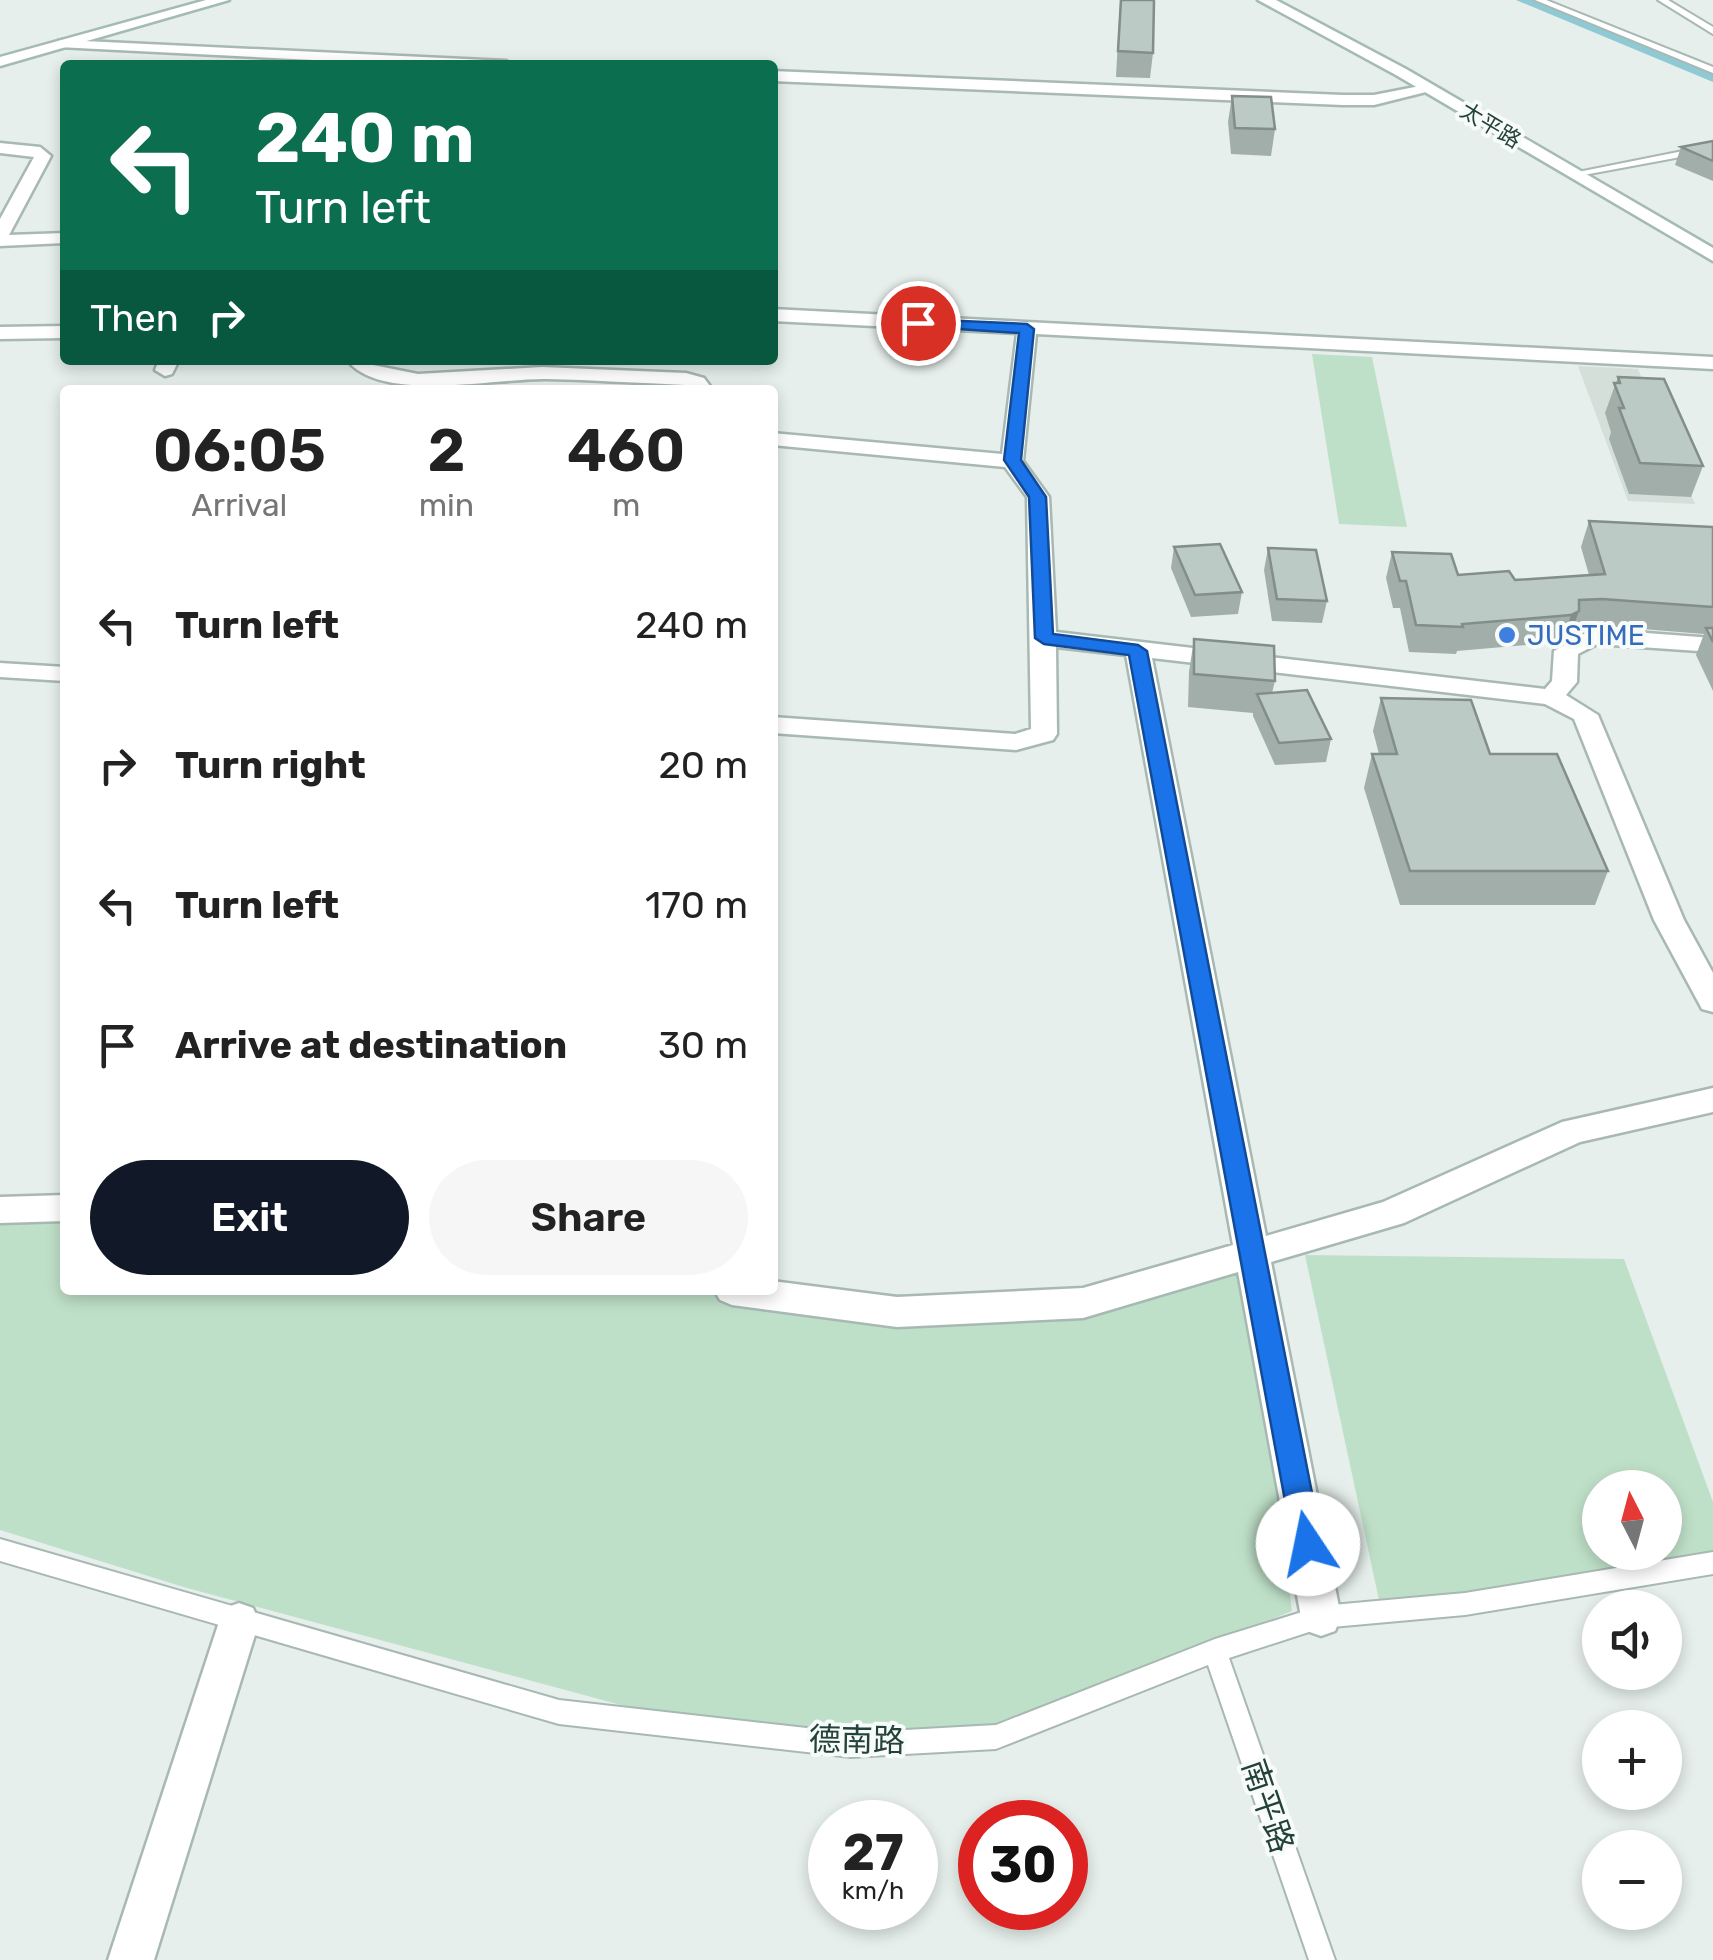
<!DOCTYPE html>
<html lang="en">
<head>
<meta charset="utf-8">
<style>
	:root { --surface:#fff; --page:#f6f6f6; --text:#222; --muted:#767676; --accent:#111827 }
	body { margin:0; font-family:Rubik,"Noto Sans TC",sans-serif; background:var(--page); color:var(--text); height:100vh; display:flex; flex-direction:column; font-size:38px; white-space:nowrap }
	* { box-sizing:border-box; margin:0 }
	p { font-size:32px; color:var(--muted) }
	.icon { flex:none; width:55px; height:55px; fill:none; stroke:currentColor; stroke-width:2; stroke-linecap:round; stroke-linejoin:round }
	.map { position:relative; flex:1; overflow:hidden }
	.side { position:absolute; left:60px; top:385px; width:718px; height:910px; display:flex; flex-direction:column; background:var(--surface); border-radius:10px; box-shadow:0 5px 15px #0003 }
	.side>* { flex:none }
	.banner { position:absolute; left:60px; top:60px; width:718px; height:305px; border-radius:10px; box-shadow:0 5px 15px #0003; background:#0b6e4f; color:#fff; overflow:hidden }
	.needle { width:65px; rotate:354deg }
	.buttons { position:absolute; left:1582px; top:1470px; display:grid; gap:20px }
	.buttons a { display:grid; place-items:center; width:100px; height:100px; border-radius:50%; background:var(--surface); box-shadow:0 5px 15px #0003; font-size:50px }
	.speed { position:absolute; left:808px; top:1800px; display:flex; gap:20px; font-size:50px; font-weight:700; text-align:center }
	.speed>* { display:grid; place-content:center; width:130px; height:130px; border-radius:50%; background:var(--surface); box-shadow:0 5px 15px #0003; line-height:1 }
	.speed small { font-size:25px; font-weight:400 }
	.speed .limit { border:15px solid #d22; background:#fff; color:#111 }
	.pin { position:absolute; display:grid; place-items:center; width:85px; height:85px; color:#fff; margin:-42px; border:5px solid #fff; border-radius:50%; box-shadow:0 2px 10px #0007 }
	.me { position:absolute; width:110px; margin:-55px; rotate:349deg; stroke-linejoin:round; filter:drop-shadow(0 0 8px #0008) }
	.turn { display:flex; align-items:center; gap:35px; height:210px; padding:0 30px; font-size:45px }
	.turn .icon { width:130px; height:130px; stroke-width:2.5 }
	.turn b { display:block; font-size:70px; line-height:85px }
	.then { display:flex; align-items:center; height:95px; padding:0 30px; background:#0003; gap:20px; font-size:38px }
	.eta { display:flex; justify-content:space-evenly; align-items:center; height:170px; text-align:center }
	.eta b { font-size:60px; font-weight:600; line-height:70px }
	.primary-button { display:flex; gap:20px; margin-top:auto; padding:20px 30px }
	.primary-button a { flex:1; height:115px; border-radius:60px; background:var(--accent); color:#fff; font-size:40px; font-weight:600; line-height:115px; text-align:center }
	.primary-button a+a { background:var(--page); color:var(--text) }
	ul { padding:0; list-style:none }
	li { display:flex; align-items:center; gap:30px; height:140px; padding:0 30px }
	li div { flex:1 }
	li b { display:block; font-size:38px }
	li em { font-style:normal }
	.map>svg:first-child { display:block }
</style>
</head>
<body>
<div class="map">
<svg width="1713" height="1960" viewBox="0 0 1713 1960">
	<rect width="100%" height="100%" fill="#e6efeb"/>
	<path fill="#d4dfda" d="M 1578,366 L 1638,369 L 1695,504 L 1628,501 Z"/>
	<path fill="#bfe0c8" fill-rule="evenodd" d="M 1312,354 L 1372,357 L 1407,527 L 1339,524 Z
		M 65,1193 L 65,1290 L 772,1290 L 773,1284 L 1026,1305 L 1247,1260 L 1292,1611 L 991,1735 L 803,1734 L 621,1705 L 187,1588 L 0,1530 L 0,1196 Z
		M 1305,1255 L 1624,1259 L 1713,1502 L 1713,1557 L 1382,1614 ZM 1600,1488 L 1665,1488 L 1665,1552 L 1600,1552 Z"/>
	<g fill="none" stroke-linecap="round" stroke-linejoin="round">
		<path fill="#8ec9d4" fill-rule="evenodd" d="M 1516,0 L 1538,0 L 1713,71 L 1713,82 Z"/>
		<defs>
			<path id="lane" d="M 1535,0 L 1546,0 L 1713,67 L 1713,73 Z
				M 1658,0 L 1668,0 L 1713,27 L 1713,34 Z
				M 1713,145 L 1713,151 L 1573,177 L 1568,174 Z
				M 0,1539 L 559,1700 L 851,1733 L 996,1725 L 1215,1639 L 1321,1606 L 1465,1593 L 1713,1552 L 1713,1574 L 1465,1615 L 1321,1628 L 1229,1658 L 1335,1960 L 1309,1960 L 1208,1665 L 996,1749 L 851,1757 L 559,1724 L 0,1561 Z"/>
			<path id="street" d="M 63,40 L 506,61 L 513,65 L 412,65 L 58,47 L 58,41 Z
				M 772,71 L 1343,95 L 1374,95 L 1430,84 L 1438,89 L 1374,105 L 1343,105 L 772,81 Z
				M 0,143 L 40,147 L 51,156 L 9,235 L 65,233 L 65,243 L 0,246 L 0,219 L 34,157 L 0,153 Z
				M 772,309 L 1713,357 L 1713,369 L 1036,334 L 1023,461 L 1049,497 L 1056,632 L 1545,689 L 1552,681 L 1554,651 L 1593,629 L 1713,638 L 1713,652 L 1597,644 L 1578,654 L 1577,682 L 1566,695 L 1598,715 L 1684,920 L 1713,973 L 1713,1012 L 1702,1009 L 1654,920 L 1574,719 L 1545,704 L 1152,658 L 1266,1236 L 1383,1202 L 1562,1122 L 1713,1088 L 1713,1112 L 1580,1142 L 1404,1223 L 1271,1262 L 1341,1617 L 1335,1631 L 1321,1636 L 1307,1631 L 1301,1617 L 1238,1272 L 1083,1318 L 897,1327 L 732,1305 L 720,1300 L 714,1290 L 772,1290 L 772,1281 L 897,1297 L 1083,1288 L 1233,1245 L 1126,655 L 1056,647 L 1057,734 L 1053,740 L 1016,750 L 772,733 L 772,717 L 1015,734 L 1031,729 L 1027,497 L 1005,467 L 772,445 L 772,433 L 1002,454 L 1017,333 L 772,321 Z
				M 65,326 L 65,338 L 0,339 L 0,327 Z
				M 159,360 L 179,360 L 172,374 L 165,376 L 155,370 Z
				M 347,360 L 368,360 L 373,365 L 418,374 L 542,367 L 686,373 L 704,378 L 713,390 L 693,390 L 685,385 C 639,383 593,380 547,379 C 496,378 381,404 347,360 Z
				M 0,663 L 65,667 L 65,681 L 0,677 Z
				M 65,1195 L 65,1221 L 0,1223 L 0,1197 Z
				M 239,1603 L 253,1608 L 259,1622 L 154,1960 L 108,1960 L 219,1622 L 225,1608 Z"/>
			<path id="secondary" d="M 206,0 L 229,0 L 0,66 L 0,57 Z
				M 1258,0 L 1276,0 L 1406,69 L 1713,248 L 1713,261 L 1396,75 Z"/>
		</defs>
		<use href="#lane" stroke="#a8b8b2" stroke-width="4"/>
		<use href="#street" stroke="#a8b8b2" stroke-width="5"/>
		<use href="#secondary" stroke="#a4bbb3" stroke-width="5"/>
		<use href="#lane" fill="#fff" fill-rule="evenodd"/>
		<use href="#street" fill="#fff" fill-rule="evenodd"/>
		<use href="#secondary" fill="#fff" fill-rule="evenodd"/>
	</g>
	<path fill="#a1aea9" d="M 1120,0 L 1153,53 L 1150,78 L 1116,77 Z
		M 1232,96 L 1275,129 L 1271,156 L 1231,154 L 1228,122 Z
		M 1713,141 L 1713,181 L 1675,165 L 1681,147 Z
		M 1618,377 L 1703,466 L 1691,497 L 1629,494 L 1609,439 L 1611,432 L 1605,413 Z
		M 1589,521 L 1713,527 L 1713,691 L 1696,655 L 1704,634 L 1593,625 L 1574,627 L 1570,637 L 1562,642 L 1457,651 L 1456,654 L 1409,652 L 1400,608 L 1393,608 L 1386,578 L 1392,552 L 1458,575 L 1515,580 L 1589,575 L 1581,547 Z
		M 1174,547 L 1242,592 L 1238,614 L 1191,617 L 1171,568 Z
		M 1268,548 L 1327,601 L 1322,623 L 1272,621 L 1264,570 Z
		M 1194,639 L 1275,681 L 1272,693 L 1331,739 L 1326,762 L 1275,765 L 1253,716 L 1253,713 L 1188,707 L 1189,672 Z
		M 1381,698 L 1490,754 L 1608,871 L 1595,905 L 1400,905 L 1364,788 L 1372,754 L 1379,754 L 1373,731 Z"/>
	<path fill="#838d89" d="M 1579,611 L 1570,637 L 1562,642 L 1571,615 Z"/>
	<path fill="#bbcac4" stroke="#838d89" stroke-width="2.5" d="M 1121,0 L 1154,0 L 1153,53 L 1118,51 Z
		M 1232,96 L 1271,97 L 1275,129 L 1235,128 Z
		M 1713,141 L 1713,161 L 1681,147 Z
		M 1618,377 L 1664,379 L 1703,466 L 1640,463 L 1619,408 L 1624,408 L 1614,383 L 1620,383 Z
		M 1589,521 L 1713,527 L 1713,607 L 1602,599 L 1579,600 L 1579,611 L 1571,615 L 1462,624 L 1463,627 L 1416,625 L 1406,581 L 1400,581 L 1392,552 L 1451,554 L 1458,575 L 1509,571 L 1515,580 L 1605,574 Z
		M 1220,544 L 1242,592 L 1195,595 L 1174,547 Z
		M 1268,548 L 1316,550 L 1327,601 L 1277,599 Z
		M 1706,628 L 1713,628 L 1713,642 Z
		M 1194,639 L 1274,646 L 1275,681 L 1194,674 Z
		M 1307,690 L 1331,739 L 1279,743 L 1257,694 Z
		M 1381,698 L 1471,700 L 1490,754 L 1557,754 L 1608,871 L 1410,871 L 1372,754 L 1397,754 Z"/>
	<path fill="#1a73e8" stroke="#114b97" stroke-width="2.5" d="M 918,319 L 1027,324 L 1034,329 L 1021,460 L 1046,497 L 1053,634 L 1138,645 L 1147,651 L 1322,1544 L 1318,1554 L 1308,1558 L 1297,1554 L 1293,1544 L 1129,655 L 1044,644 L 1035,638 L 1029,497 L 1004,460 L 1019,333 L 913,326 L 911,323 Z"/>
	<circle fill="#3f7fe0" stroke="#f7fbf9" stroke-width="4" cx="1507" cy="635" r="10"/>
	<g text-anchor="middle" stroke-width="8" stroke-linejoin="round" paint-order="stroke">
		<g font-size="22" fill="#24423a" stroke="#f7fbf9">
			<text transform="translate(1491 125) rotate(31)" y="8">太平路</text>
		</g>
		<g font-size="28" fill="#366cbe" stroke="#f7fbf9" text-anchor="start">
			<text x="1527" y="645">JUSTIME</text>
		</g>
		<g font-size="32" fill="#24423a" stroke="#f7fbf9">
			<text transform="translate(857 1740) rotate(1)" y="11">德南路</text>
			<text transform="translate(1268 1806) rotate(71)" y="11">南平路</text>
		</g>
	</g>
</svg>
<div class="buttons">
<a><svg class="needle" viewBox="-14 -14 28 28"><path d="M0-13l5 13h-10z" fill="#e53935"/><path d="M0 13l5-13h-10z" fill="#767676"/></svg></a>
<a><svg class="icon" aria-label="sound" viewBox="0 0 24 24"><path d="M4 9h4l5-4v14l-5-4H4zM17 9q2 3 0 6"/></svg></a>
<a>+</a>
<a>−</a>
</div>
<div class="speed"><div>27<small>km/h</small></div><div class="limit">30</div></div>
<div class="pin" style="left:918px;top:323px;background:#d93025"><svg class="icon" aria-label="arrive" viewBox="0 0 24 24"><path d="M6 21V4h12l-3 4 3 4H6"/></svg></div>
<svg class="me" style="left:1308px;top:1544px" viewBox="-20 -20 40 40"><circle r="19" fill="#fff"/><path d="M0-13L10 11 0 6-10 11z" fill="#1a73e8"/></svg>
<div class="banner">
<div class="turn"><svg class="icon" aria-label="left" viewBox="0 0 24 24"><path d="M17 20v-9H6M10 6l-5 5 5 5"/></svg><div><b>240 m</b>Turn left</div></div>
<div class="then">Then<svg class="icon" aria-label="right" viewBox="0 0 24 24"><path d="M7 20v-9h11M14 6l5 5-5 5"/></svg></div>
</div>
<section class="side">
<div class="eta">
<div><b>06:05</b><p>Arrival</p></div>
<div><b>2</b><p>min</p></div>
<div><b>460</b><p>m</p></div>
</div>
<ul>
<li><svg class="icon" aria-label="left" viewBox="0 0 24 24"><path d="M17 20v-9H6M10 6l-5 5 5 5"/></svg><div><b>Turn left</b></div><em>240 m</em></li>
<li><svg class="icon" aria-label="right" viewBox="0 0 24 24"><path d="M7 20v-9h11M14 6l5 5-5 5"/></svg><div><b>Turn right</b></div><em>20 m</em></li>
<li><svg class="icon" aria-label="left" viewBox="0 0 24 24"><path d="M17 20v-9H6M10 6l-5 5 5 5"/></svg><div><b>Turn left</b></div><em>170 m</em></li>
<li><svg class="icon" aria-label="arrive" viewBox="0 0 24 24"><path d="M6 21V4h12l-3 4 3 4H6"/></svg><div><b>Arrive at destination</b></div><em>30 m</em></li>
</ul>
<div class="primary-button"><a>Exit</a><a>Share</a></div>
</section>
</div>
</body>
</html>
